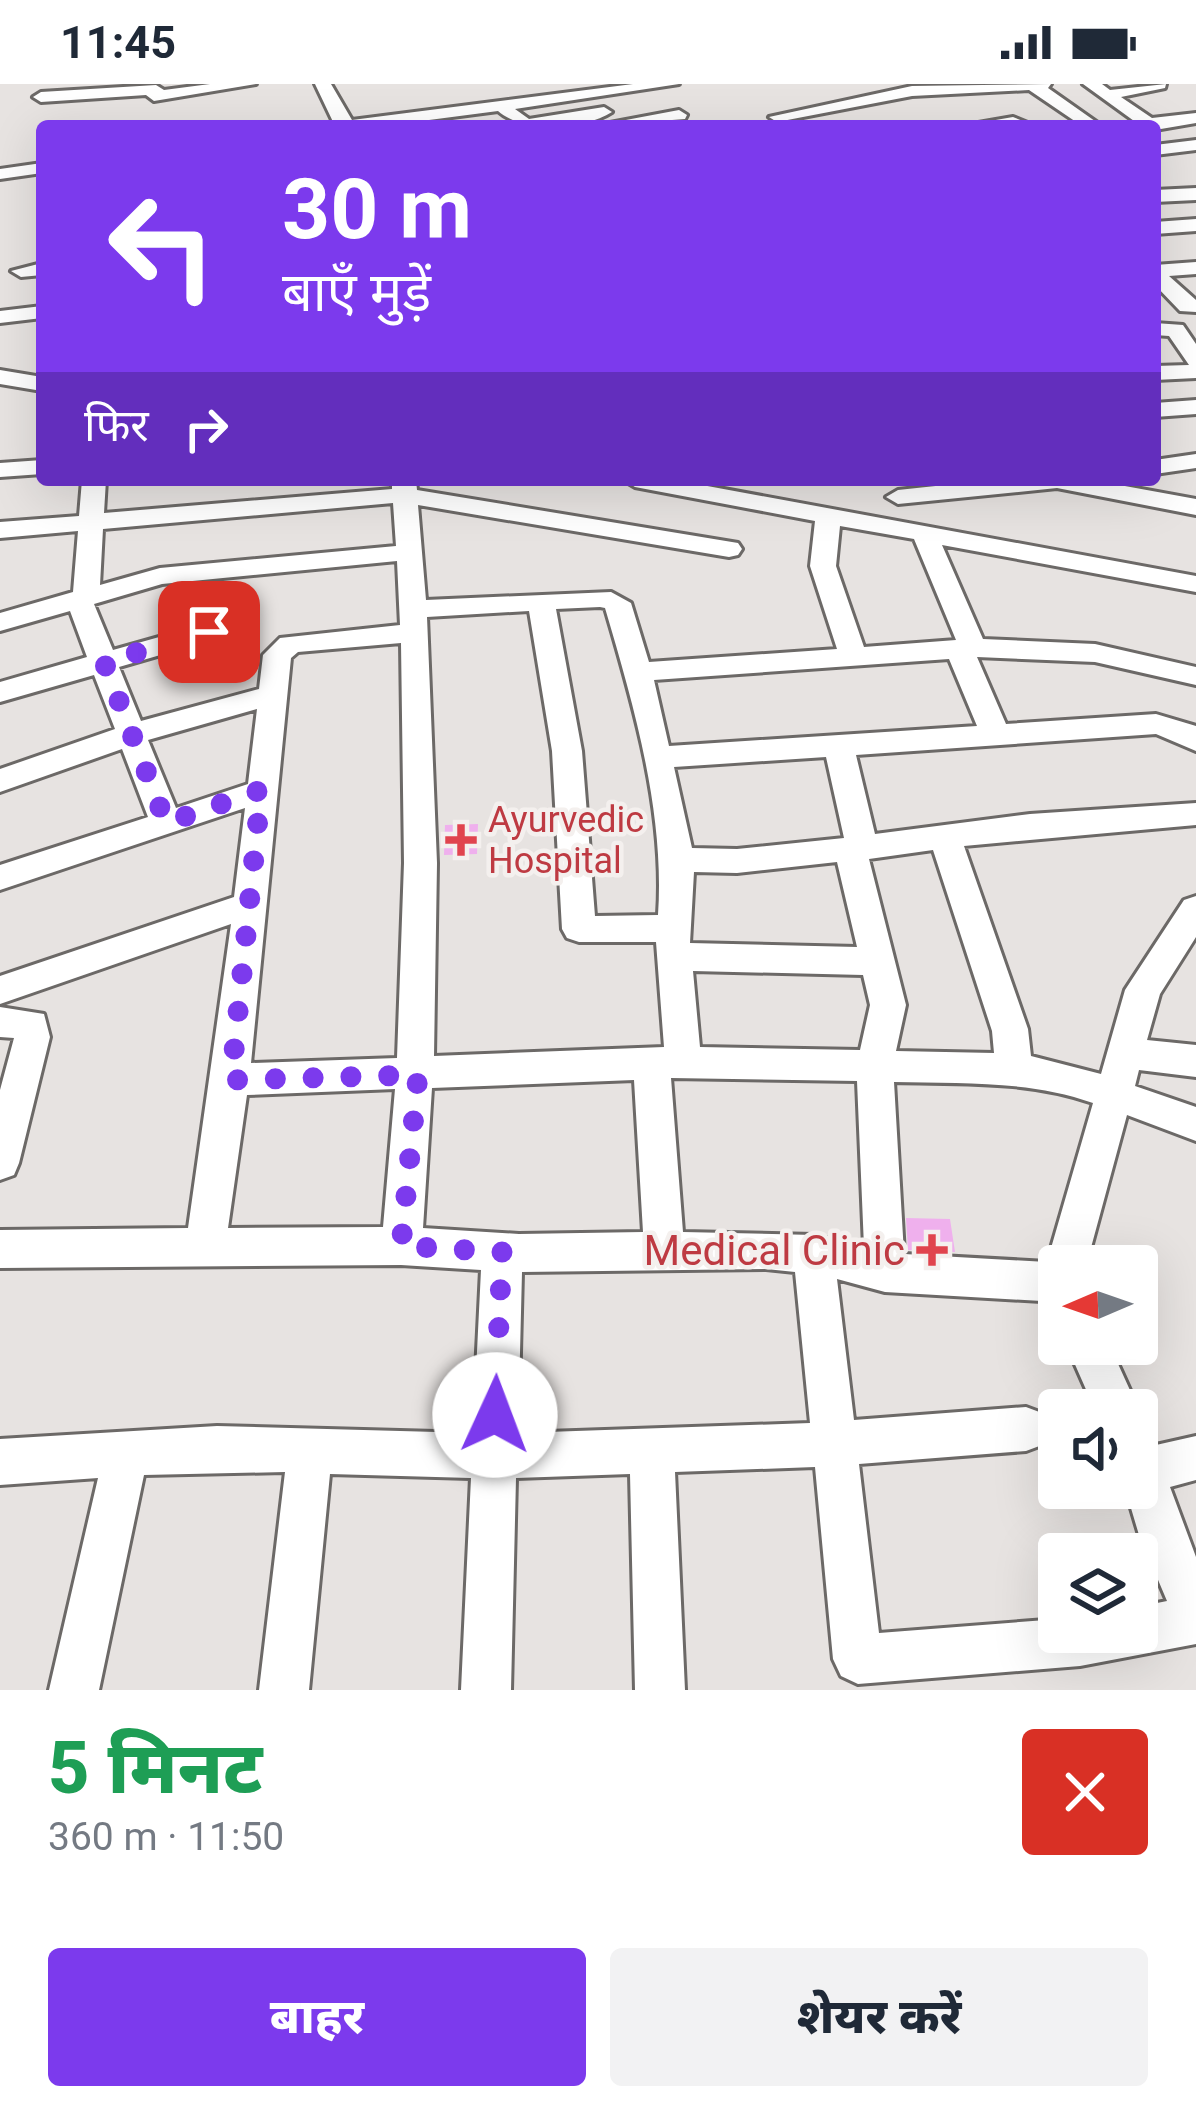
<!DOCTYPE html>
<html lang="hi">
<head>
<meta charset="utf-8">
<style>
	:root { --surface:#fff; --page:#f2f2f3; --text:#1f2937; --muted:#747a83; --accent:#7c3aed }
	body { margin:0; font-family:Roboto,"Noto Sans Devanagari",sans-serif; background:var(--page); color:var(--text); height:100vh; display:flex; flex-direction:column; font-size:45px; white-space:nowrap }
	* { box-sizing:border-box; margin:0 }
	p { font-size:39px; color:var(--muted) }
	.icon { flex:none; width:66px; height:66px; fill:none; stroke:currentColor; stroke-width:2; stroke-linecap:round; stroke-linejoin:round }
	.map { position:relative; height:1606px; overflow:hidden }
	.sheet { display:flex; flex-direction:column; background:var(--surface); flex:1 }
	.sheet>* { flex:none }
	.guide { position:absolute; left:36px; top:36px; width:1125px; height:366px; border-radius:12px; box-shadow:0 12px 48px #0002; background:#7c3aed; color:#fff; overflow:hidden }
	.needle { width:78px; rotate:268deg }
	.tools { position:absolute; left:1038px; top:1161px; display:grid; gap:24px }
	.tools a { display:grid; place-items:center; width:120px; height:120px; border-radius:12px; background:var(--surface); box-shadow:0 12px 48px #0002; font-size:60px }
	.pin { position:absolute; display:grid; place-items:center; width:102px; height:102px; color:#fff; margin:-51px; border-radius:24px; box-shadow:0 6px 18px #0006 }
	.me { position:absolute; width:132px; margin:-66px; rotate:2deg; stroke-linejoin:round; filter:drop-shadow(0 0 9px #0008) }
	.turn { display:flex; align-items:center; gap:42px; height:252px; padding:0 48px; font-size:54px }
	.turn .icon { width:156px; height:156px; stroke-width:2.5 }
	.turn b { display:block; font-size:84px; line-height:102px }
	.then { display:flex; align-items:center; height:114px; padding:0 48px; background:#0003; gap:24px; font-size:45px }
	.round { display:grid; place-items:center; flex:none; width:126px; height:126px; border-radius:12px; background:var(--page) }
	.summary { display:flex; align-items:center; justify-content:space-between; height:204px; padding:0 48px }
	h1 { font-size:72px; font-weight:800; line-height:90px; color:#1e9e55 }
	.cta { display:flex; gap:24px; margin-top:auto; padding:24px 48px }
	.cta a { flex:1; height:138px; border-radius:12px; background:var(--accent); color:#fff; font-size:48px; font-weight:800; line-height:138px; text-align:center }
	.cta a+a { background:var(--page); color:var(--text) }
	.status { display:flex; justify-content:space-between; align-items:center; height:84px; padding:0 60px; background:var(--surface); direction:ltr }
	.status svg { height:33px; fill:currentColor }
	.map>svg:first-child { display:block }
</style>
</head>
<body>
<div class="status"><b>11:45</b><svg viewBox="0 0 49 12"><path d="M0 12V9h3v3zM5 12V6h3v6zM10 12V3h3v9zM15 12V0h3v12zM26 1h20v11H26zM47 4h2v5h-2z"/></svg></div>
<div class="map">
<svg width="1196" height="1606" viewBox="0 0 1196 1606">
	<rect width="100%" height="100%" fill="#e7e3e1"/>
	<path fill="#efb0ed" d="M 478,740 L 477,770 L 444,771 L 445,741 Z
		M 906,1134 L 950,1135 L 955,1168 L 908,1166 Z"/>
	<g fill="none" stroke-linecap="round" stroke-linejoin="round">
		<defs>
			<path id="minor" d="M 210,0 L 256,0 L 154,17 L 146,11 L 41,18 L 33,13 L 41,8 L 156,1 L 164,6 Z
				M 315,0 L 331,0 L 352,36 L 633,0 L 679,0 L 515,25 L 529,35 L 604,23 L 612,28 C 584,46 524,50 498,27 L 383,42 L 335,42 Z
				M 1051,0 L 1048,4 L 1102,42 L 1082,42 L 1029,6 L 912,12 L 777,38 L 769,33 L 912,2 Z
				M 1083,0 L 1102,0 L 1110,6 L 1166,0 L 1165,4 L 1121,13 L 1152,34 L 1196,29 L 1196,39 L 1155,46 L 1155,42 L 1141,42 Z
				M 679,26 L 687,31 L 685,35 L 594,42 Z
				M 1013,33 L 1035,42 L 961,42 Z
				M 1196,56 L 1196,66 L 1155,71 L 1155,61 Z
				M 42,79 L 42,89 L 0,95 L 0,85 Z
				M 1196,104 L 1196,116 L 1155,118 L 1155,106 Z
				M 1196,135 L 1196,147 L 1155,150 L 1155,138 Z
				M 1196,178 L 1196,190 L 1169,192 L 1196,216 L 1196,228 L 1180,227 L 1155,201 L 1155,181 Z
				M 42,179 L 42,191 L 21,193 L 11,187 Z
				M 42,222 L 42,234 L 0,239 L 0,227 Z
				M 1155,239 L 1183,241 L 1196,260 L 1196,294 L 1155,296 L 1155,282 L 1189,281 L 1169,252 L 1155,251 Z
				M 0,286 L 42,293 L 42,307 L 0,300 Z
				M 1196,316 L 1196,330 L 1155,333 L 1155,319 Z
				M 1196,370 L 1196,384 L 1155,390 L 1155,376 Z
				M 42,376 L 42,390 L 0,393 L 0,379 Z
				M 82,396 L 106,396 L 104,429 L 392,405 L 392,396 L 416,396 L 417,406 L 738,459 L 742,465 L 738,471 L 729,473 L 418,421 L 426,516 L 611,508 L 631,519 L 649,578 L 837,565 L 810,482 L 815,437 L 635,403 L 623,396 L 675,396 L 1196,492 L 1196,508 L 942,461 L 983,555 L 1095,560 L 1196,583 L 1196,601 L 1095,578 L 977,573 L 1006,640 L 1156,630 L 1196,642 L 1196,667 L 1156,650 L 856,671 L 875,750 L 1030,730 L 1196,719 L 1196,741 L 964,762 L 1028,945 L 1031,972 L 1101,990 L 1125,906 L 1184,816 L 1196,812 L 1196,853 L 1160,910 L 1147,956 L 1196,961 L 1196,993 L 1139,986 L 1135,1002 L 1196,1023 L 1196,1057 L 1127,1031 L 1086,1182 L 1059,1182 L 1059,1218 L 885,1208 L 837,1195 L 854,1336 L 1026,1323 L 1042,1329 L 1048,1345 L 1042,1361 L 1026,1367 L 859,1380 L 879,1549 L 1059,1535 L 1059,1548 L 1137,1548 L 1137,1523 L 1167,1517 L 1139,1451 L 1125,1404 L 1137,1404 L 1137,1346 L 1153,1352 L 1156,1361 L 1196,1352 L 1196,1396 L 1170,1403 L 1196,1473 L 1196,1560 L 1080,1582 L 858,1600 L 841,1592 L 833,1575 L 815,1383 L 675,1388 L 685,1606 L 635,1606 L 630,1390 L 516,1394 L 511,1606 L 461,1606 L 471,1394 L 330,1390 L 309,1606 L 259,1606 L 285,1388 L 144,1391 L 99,1606 L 49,1606 L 98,1394 L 0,1401 L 0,1355 L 217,1342 L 473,1349 L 481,1186 L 401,1181 L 0,1184 L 0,1146 L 188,1144 L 231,840 L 0,920 L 0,892 L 234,813 L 245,724 L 0,806 L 0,781 L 148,733 L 122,665 L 0,708 L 0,685 L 115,645 L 94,591 L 0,618 L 0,598 L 87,573 L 70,527 L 0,547 L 0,529 L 73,508 L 78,447 L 0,454 L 0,438 L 79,432 ZM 393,419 L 396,462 L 160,484 L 100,501 L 103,445 ZM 840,442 L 914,455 L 956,556 L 864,563 L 836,482 ZM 397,477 L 400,541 L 280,554 L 263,571 L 259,605 L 141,637 L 119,583 L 219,554 L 223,548 L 209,539 L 113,566 L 94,520 L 162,500 ZM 600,523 L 605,524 C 634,622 665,729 658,831 L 595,832 L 582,667 L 556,525 ZM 529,527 L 552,667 L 562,845 L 567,854 L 579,858 L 656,858 L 664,963 L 434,972 L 437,779 L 427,533 ZM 401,559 L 404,779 L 397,974 L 251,979 L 291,574 L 298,568 ZM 949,575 L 977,642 L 669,662 L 654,596 ZM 257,625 L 248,700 L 176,724 L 148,656 ZM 826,673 L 844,754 L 737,765 L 692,764 L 674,683 ZM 933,766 L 992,947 L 994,969 L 896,967 L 906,921 L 869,775 ZM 837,778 L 857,863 L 690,859 L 694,788 L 737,789 ZM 693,887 L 863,891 L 870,921 L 860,966 L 700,963 ZM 671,994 L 857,997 L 864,1163 L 814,1151 L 683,1148 ZM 634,996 L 643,1148 L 519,1150 L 423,1144 L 432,1004 ZM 894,998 C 961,1000 1029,996 1093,1019 L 1047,1178 L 904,1170 ZM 395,1005 L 383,1143 L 228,1144 L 247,1011 ZM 766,1185 L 795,1188 L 810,1339 L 518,1349 L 522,1188 Z
				M 992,396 L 1092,396 L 1196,415 L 1196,431 L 1057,404 L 898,420 L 886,413 L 898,406 Z
				M 0,923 L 44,930 L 50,953 L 19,1079 L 14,1091 L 0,1096 L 0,1006 L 14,954 L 0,953 Z
				M 1066,1260 L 1109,1260 L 1139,1326 L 1137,1331 L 1137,1326 L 1095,1326 Z"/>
		</defs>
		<use href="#minor" stroke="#6c6967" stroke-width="6"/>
		<use href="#minor" fill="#fff" fill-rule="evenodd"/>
	</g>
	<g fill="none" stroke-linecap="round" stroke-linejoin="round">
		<path stroke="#7c3aed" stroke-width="21" stroke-dasharray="0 37.8" d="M 209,548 L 104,578 L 166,739 L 261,706 L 231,996 L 418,991 L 401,1162 L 502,1168 L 495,1331"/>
	</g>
	<g fill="#e0444e" stroke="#f4f0ee" stroke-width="4.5">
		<path d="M455 738h12v12h12v12h-12v12h-12v-12h-12v-12h12z"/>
		<path d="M926 1148h12v12h12v12h-12v12h-12v-12h-12v-12h12z"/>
	</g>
	<g text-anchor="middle" stroke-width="9" stroke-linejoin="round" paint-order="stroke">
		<g font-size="36" fill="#be3a42" stroke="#f4f0ee" text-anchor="start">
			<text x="488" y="748">Ayurvedic<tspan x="488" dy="41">Hospital</tspan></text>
		</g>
		<g font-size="42" fill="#be3a42" stroke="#f4f0ee" text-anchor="end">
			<text x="905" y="1181">Medical Clinic</text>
		</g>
	</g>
</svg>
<div class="tools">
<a><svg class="needle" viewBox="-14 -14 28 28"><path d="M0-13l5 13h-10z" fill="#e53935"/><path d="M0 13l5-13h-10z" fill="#747a83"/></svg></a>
<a><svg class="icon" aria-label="sound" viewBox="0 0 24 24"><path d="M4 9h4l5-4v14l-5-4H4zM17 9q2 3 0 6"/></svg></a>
<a><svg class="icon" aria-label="layers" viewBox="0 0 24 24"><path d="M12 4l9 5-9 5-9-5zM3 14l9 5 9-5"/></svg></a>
</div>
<div class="pin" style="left:209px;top:548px;background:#d93025"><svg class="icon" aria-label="arrive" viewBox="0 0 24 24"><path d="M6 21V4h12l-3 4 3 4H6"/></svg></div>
<svg class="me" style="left:495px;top:1331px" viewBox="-20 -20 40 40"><circle r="19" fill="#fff"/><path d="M0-13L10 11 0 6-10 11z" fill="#7c3aed"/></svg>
<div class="guide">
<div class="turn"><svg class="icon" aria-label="left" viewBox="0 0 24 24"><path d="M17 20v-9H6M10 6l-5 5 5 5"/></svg><div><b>30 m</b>बाएँ मुड़ें</div></div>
<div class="then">फिर<svg class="icon" aria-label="right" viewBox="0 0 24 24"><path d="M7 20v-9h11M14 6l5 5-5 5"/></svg></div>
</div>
</div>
<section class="sheet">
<div class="summary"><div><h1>5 मिनट</h1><p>360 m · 11:50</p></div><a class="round" style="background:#d93025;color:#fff"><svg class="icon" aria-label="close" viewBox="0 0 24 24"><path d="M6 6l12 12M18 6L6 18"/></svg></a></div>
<div class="cta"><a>बाहर</a><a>शेयर करें</a></div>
</section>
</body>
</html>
